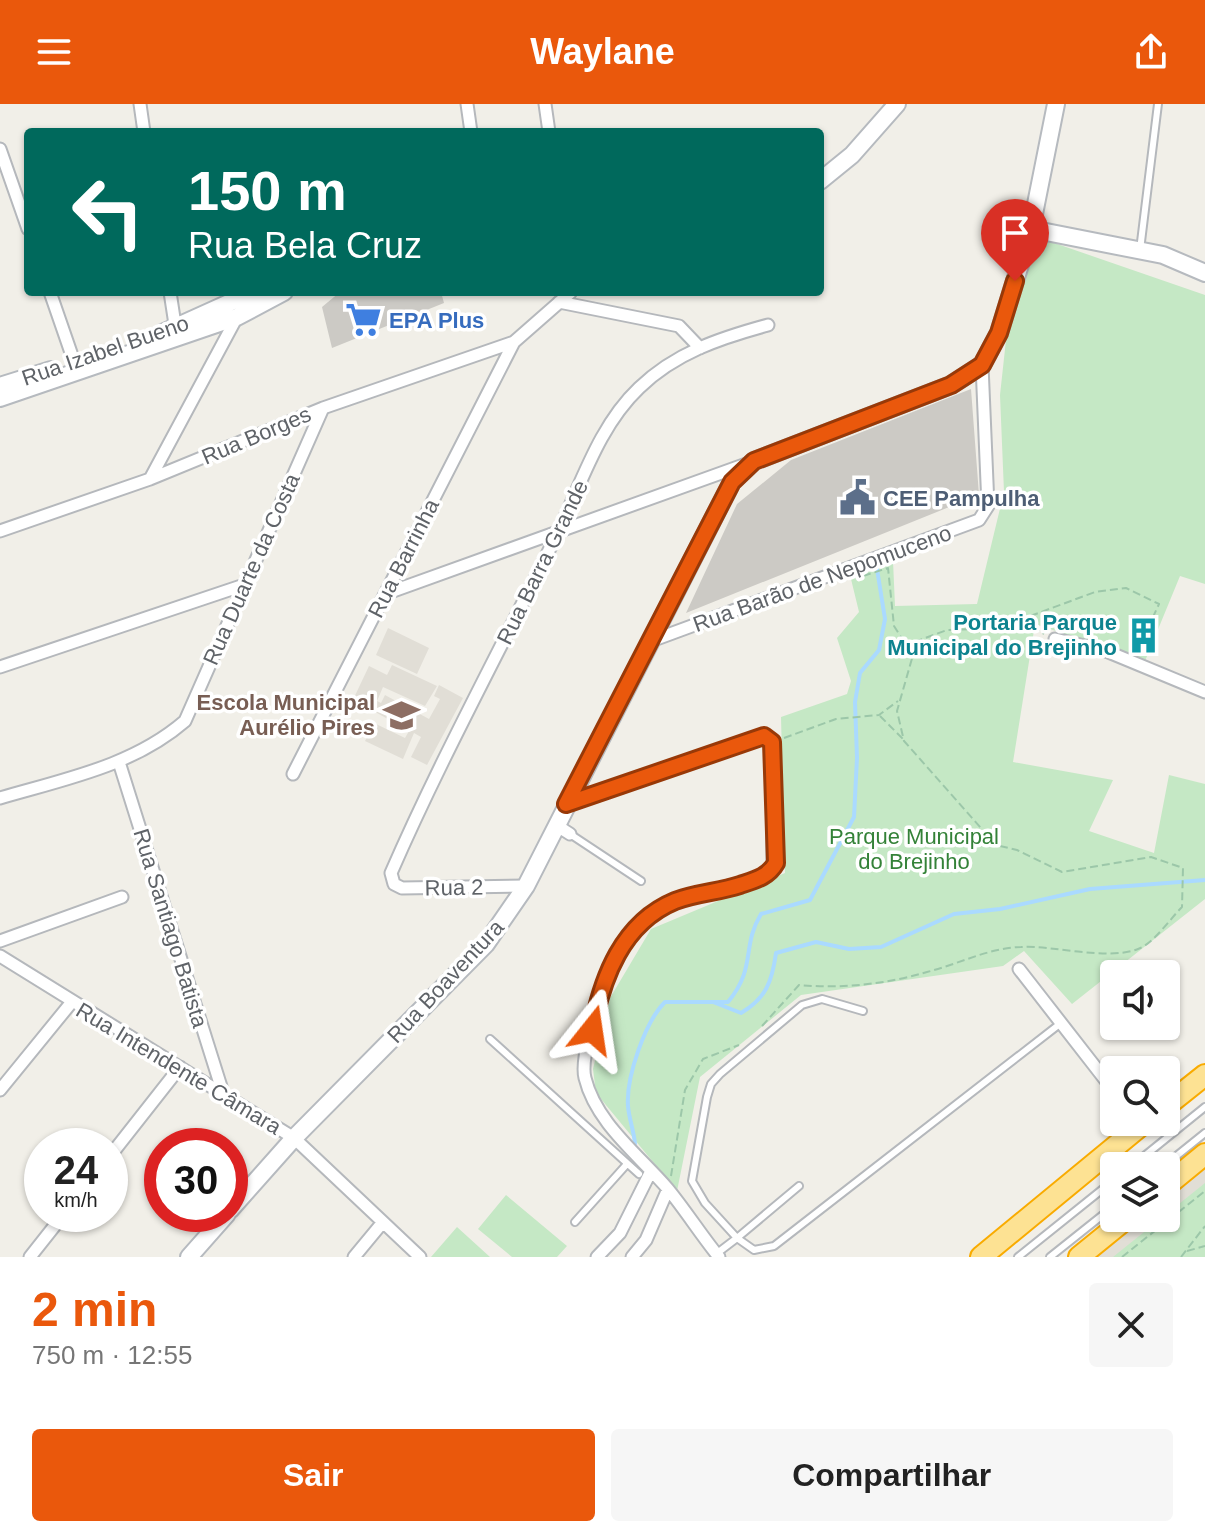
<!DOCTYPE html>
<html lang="pt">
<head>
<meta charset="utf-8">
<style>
	:root { --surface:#fff; --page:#f6f6f6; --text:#222; --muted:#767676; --accent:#ea580c }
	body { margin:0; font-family:Helvetica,sans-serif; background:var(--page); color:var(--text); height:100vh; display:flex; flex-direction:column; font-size:30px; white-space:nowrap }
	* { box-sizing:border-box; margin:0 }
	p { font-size:26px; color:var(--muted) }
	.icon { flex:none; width:44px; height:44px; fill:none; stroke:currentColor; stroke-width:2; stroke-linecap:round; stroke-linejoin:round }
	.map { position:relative; height:1153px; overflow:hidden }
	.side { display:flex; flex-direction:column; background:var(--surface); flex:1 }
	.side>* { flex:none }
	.banner { position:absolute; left:24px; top:24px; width:800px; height:168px; border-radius:8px; box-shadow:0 2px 6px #0004; background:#00695c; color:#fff; overflow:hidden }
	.tools { position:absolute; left:1100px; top:856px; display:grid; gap:16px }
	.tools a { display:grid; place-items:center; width:80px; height:80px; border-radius:8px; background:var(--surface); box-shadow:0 2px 6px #0004; font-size:40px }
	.speed { position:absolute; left:24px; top:1024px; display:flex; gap:16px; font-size:40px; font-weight:700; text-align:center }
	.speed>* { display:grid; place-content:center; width:104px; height:104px; border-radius:50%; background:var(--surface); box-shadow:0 2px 6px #0004; line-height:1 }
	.speed small { font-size:20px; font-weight:400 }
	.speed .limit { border:12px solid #d22; background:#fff; color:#111 }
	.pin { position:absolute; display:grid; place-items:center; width:68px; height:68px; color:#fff; margin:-82px -34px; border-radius:50% 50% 50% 0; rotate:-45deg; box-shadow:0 0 8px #0007 }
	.pin .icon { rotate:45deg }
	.me { position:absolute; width:88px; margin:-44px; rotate:15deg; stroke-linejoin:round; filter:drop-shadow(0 0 6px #0008) }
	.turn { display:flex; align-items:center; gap:28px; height:168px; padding:0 32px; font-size:36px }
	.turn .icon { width:104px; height:104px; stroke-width:2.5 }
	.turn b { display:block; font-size:56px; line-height:68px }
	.round { display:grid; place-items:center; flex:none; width:84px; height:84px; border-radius:8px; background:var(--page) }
	.overview { display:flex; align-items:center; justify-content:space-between; height:136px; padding:0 32px }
	h1 { font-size:48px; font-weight:800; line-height:60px; color:var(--accent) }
	.button { display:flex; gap:16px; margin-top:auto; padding:16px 32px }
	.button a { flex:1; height:92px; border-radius:8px; background:var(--accent); color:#fff; font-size:32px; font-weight:800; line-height:92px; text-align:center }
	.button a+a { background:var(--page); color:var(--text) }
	header { display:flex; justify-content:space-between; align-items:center; height:104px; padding:0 32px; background:var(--accent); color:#fff; font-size:36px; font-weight:800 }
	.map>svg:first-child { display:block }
</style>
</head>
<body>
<header><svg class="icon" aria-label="menu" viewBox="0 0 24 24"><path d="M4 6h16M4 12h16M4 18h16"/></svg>Waylane<svg class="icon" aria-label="share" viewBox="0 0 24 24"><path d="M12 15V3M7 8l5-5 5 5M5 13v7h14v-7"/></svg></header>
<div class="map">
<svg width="1205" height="1153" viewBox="0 0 1205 1153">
	<rect width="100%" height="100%" fill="#f1efe8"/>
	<path fill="#e1ded6" d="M 388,524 L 429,544 L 417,570 L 376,551 Z
		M 392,561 L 437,582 L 425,602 L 383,583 L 377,597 L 381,599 L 385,591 L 429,615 L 440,595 L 434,592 L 439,581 L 463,594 L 427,661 L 411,653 L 421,633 L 414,629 L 403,655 L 365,637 L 374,619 L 405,634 L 409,627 L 370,605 L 368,608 L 351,600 L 369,562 L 387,571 Z
		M 1205,1063 L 1205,1153 L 1093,1153 L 1142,1114 L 1166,1114 L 1166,1094 Z"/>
	<path fill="#c5e8c5" d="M 1037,133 L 1205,191 L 1205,480 L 1180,472 L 1145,557 L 1035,520 L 1013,658 L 1113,676 L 1089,727 L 1154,749 L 1169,671 L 1205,680 L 1205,795 L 1072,900 L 1024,847 L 1003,862 L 801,891 L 700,973 L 677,1087 L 596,989 L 593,965 L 610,894 L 651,825 L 785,769 L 781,613 L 847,590 L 851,577 L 837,534 L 859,508 L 851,475 L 893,457 L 895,502 L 977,500 L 1004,388 L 1000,291 L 1006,236 Z
		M 1205,1079 L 1205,1153 L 1113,1153 Z
		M 506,1091 L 567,1142 L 557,1153 L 512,1153 L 478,1125 Z
		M 457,1123 L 490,1153 L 431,1153 Z"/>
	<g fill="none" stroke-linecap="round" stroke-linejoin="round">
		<path stroke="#aadaff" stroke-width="4" d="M 713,898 L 741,909 C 766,894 772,878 776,849 L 816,838 L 849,845 L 881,843 L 954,810 L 1000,805 L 1090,785 L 1205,776
			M 635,1040 C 634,1027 629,1015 628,1002 C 626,973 645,918 665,898 L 728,898 C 757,863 741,843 761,810 L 810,796 L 854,713 L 857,654 L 855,598 L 860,569 L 879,546 L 885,515 L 877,465"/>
	</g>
	<path fill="#cccac5" d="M 340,188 L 441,188 L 444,199 L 332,244 L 322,203 Z
		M 971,285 L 979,391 L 686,509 L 737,400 L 791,356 Z
		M 1140,520 L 1154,527 L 1144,542 L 1132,535 Z"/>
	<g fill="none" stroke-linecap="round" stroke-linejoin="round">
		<defs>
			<path id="lane" d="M 1140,146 L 1158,0
				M 570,730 L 641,777
				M 490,935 L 639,1070
				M 1132,1062 L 1205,1003
				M 1164,1062 L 1205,1029
				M 799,1082 L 737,1134 L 705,1099 L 692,1077 L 707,993 L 711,980 L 720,970 L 802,901 L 822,895 L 863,907
				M 575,1118 L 627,1060
				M 716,1150 L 737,1134 L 754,1146 L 774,1142 L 1061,919
				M 1018,1153 L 1114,1076
				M 1050,1153 L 1114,1102"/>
			<path id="street" d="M 140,0 L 144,28
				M 467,0 L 471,28
				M 545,0 L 549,28
				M 0,45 L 28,125
				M 50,188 L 78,269
				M 170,188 L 176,227
				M 559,198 L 679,222 L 700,244
				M 150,375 L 237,213
				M 0,427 L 150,375 L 323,304 L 514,238 L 571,188
				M 385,490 L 749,359
				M 1055,535 L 1106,547 L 1205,588
				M 651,537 L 979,416 L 988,402 L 982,261
				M 0,563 L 244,481
				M 119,658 L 223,989
				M 293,670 L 514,238
				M 0,694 C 65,675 133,662 185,617 L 323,304
				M 567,700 L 764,632 L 772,638 L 773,763 C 752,791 695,785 667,802 C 628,824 618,844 603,886 C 596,904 580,956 585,974 C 596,1019 639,1051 668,1085 C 686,1107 701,1131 719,1153
				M 556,721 L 570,730
				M 526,782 L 402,784 L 394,780 L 391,769 C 442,652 503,541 559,426 C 582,378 599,322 639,284 C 675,249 720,234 768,221
				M 0,837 L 122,793
				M 0,852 L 294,1034 L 420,1153
				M 1019,865 L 1114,987
				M 0,986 L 71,899
				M 110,1052 L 180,963
				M 30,1153 L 64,1110
				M 354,1153 L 383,1118
				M 597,1153 L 620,1129 L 651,1067
				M 632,1153 L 646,1136 L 668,1085"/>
			<path id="secondary" d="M 820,77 L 852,51 L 897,0
				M 1031,125 L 1163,151 L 1205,169
				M 160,230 L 253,188
				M 0,282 L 51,266
				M 0,294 L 237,213 L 284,188
				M 230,1106 L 294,1034 L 486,840 L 526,782 L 732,378 L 754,357 L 951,281 L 982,261 L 999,229 L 1031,125 L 1056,0
				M 189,1153 L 227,1110"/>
			<path id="highway" d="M 1166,1002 L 1205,971
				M 1166,1082 L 1205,1050
				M 981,1153 L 1145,1018
				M 1079,1153 L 1127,1114"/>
		</defs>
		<use href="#lane" stroke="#b5b8bc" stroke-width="10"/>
		<use href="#street" stroke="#b5b8bc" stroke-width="15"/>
		<use href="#secondary" stroke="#b6babf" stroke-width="20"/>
		<use href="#highway" stroke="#f9ab00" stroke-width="24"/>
		<path stroke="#9cc7a9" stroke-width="2" stroke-dasharray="8 4" stroke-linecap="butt" d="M 863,472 L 888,464 L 894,522 L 911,549
			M 1022,517 L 1044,530
			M 880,612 L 904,636
			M 784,634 L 836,615 L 879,611 L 898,597
			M 762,922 L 799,881 C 841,885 887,880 927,868 C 959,860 988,844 1021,843 C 1053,841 1106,857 1138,845 C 1153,840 1170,815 1182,803 L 1183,764 L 1151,753 L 1062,768 L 1017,746 L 996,741 L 904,637 L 897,607 L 917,537 L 947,526 L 998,524 L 1095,488 L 1126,484 L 1159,500 L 1137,548
			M 671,1072 L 685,986 L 703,955 L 739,941
			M 1187,1147 L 1205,1142
			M 1122,1153 L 1205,1087
			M 1181,1153 L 1205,1122"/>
		<use href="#lane" stroke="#fff" stroke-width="6"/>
		<use href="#street" stroke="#fff" stroke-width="11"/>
		<use href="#secondary" stroke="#fff" stroke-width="16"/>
		<use href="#highway" stroke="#fde293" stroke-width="20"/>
	</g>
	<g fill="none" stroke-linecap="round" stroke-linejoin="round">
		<defs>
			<path id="route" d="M 592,926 C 602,874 622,819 675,797 C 695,789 719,788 740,781 C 755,776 768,773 776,759 L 772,638 L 764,632 L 566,700 L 732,378 L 754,357 L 951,281 L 982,261 L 999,229 L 1015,177"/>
		</defs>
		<use href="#route" stroke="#983908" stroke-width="20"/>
		<use href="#route" stroke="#ea580c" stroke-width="14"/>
	</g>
	<defs>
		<symbol id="supermarket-bare" viewBox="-9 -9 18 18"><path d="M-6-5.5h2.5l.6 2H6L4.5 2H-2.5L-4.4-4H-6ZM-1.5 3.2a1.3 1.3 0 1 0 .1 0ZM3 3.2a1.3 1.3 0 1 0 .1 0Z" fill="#3f7fe0" stroke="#fff" stroke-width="2.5" paint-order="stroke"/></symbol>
		<symbol id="civic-bare" viewBox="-9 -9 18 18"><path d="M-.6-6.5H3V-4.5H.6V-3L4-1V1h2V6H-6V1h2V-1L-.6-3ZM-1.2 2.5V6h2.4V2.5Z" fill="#5c6f8a" stroke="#fff" stroke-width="2.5" paint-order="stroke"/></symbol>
		<symbol id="building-bare" viewBox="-9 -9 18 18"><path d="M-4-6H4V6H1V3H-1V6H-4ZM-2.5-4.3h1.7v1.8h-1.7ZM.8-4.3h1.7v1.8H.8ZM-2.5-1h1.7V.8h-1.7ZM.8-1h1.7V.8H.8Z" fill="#0f9aa8" stroke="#fff" stroke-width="2.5" paint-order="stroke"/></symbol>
		<symbol id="school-bare" viewBox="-9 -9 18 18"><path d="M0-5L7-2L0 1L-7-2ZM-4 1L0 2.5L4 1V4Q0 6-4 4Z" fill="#8d6e63" stroke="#fff" stroke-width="2.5" paint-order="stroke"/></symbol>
	</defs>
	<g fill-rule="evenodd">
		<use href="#supermarket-bare" x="338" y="190" width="51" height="51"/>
		<use href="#civic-bare" x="832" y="368" width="51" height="51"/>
		<use href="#building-bare" x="1118" y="506" width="51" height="51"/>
		<use href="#school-bare" x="376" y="586" width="51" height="51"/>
	</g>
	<g text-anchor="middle" stroke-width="7" stroke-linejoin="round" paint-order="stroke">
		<g font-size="22" font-weight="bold" fill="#366cbe" stroke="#fff" text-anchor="start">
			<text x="389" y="224">EPA Plus</text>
		</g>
		<g font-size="22" fill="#5f6368" stroke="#fff">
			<text transform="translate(105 246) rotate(-19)" y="8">Rua Izabel Bueno</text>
			<text transform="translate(256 331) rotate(-23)" y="8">Rua Borges</text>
			<text transform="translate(403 454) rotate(-63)" y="8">Rua Barrinha</text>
			<text transform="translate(542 458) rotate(-64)" y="8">Rua Barra Grande</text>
			<text transform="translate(251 465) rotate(-66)" y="8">Rua Duarte da Costa</text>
			<text transform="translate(822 474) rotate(-20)" y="8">Rua Barão de Nepomuceno</text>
			<text transform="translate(454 783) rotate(-1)" y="8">Rua 2</text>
			<text transform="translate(171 824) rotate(73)" y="8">Rua Santiago Batista</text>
			<text transform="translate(445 877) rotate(-47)" y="8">Rua Boaventura</text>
			<text transform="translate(179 964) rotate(31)" y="8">Rua Intendente Câmara</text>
		</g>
		<g font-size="22" font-weight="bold" fill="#4e5e75" stroke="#fff" text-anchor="start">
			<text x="883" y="402">CEE Pampulha</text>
		</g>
		<g font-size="22" font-weight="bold" fill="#0d838f" stroke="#fff" text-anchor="end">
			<text x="1117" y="526">Portaria Parque<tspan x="1117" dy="25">Municipal do Brejinho</tspan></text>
		</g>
		<g font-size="22" font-weight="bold" fill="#785e54" stroke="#fff" text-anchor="end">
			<text x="375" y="606">Escola Municipal<tspan x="375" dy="25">Aurélio Pires</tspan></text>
		</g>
		<g font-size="22" fill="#348238" stroke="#fff">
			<text x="914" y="740">Parque Municipal<tspan x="914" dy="25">do Brejinho</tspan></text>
		</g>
	</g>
</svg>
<div class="tools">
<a><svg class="icon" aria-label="sound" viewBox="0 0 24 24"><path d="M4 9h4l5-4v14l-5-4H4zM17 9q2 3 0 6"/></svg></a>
<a><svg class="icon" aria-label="search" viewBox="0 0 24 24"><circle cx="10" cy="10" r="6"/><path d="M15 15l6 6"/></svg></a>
<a><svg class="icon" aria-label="layers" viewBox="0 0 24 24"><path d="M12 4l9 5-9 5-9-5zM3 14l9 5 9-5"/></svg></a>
</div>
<div class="speed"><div>24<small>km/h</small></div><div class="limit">30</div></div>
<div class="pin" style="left:1015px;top:177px;background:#d93025"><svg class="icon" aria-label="arrive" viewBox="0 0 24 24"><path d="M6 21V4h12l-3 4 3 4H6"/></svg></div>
<svg class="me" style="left:592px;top:926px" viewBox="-20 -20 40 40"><path d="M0-17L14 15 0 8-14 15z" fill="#ea580c" stroke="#fff" stroke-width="4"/></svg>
<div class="banner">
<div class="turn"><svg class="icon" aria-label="left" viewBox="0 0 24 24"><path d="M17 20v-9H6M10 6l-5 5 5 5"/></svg><div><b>150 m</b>Rua Bela Cruz</div></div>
</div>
</div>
<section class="side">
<div class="overview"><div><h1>2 min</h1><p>750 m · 12:55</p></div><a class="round"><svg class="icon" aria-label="close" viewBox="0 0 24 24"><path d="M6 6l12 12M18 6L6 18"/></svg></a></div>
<div class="button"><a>Sair</a><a>Compartilhar</a></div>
</section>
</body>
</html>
